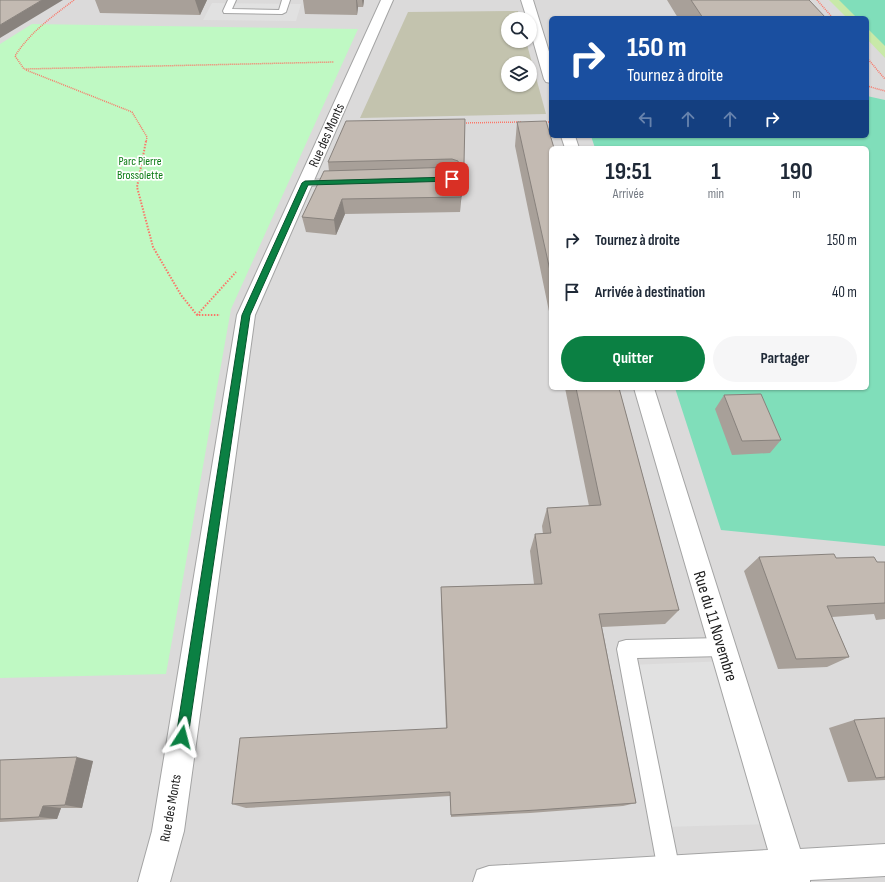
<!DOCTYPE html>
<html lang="fr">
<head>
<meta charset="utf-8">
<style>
	:root { --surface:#fff; --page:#f6f6f7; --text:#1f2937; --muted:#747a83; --accent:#0b8043 }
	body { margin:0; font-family:"Sofia Sans Condensed",sans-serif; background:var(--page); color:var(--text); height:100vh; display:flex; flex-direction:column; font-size:15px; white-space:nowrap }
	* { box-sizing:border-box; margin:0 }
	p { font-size:13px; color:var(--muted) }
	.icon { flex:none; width:22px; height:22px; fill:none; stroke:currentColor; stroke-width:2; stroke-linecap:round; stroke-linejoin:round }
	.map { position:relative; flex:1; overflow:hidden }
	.panel { position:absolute; left:549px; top:146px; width:320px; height:244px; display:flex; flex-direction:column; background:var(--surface); border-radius:6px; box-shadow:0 1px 3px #0004 }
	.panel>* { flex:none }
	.hud { position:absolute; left:549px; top:16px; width:320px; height:122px; border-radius:6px; box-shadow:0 1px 3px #0004; background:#1a4fa0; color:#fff; overflow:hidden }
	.buttons { position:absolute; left:501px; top:12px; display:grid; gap:8px }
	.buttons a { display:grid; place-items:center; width:36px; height:36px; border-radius:50%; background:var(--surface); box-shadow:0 1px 3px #0004; font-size:20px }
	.pin { position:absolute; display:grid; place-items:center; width:34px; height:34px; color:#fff; margin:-17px; border-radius:8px; box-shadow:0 2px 6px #0006 }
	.me { position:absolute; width:44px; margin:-22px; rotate:9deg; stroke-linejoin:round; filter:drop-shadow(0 0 3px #0008) }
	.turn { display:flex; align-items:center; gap:14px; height:84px; padding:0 12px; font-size:18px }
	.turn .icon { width:52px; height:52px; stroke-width:2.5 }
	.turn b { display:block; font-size:28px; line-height:34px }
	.lanes { display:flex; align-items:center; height:38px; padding:0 12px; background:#0003; justify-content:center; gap:20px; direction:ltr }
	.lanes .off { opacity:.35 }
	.eta { display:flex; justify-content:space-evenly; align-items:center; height:68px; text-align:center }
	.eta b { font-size:24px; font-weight:700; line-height:28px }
	.primary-button { display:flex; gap:8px; margin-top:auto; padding:8px 12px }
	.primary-button a { flex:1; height:46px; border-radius:24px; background:var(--accent); color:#fff; font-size:16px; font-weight:700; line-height:46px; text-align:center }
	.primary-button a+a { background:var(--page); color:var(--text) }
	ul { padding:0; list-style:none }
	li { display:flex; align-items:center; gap:12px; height:52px; padding:0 12px }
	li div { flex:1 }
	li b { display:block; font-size:15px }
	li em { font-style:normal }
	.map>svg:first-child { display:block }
</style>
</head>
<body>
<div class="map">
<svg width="885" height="882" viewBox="0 0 885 882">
	<rect width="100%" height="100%" fill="#eeeae3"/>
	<path fill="#dbdada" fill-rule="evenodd" d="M 0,0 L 885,0 L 885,882 L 0,882 ZM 551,18 L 867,18 L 867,136 L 551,136 ZM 508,19 L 530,19 L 530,41 L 508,41 ZM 508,63 L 530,63 L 530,85 L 508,85 ZM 551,148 L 867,148 L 867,388 L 551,388 Z"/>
	<path fill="#c3c3ae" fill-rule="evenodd" d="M 518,11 L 520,19 L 508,19 L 508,41 L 526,41 L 546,114 L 360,118 L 408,12 ZM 508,63 L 530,63 L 530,85 L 508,85 Z"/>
	<path fill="#c8e9a8" d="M 829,0 L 885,0 L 885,58 L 867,39 L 867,18 L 847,18 Z"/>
	<path fill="#bff9c3" d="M 32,24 L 358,29 L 231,309 L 166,674 L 0,678 L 0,44 Z"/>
	<path fill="#80deba" d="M 839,0 L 885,0 L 885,46 L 867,28 L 867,18 L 857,18 Z
		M 867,96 L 885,100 L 885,546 L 721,530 L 675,388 L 867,388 L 867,148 L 595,148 L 591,136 L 867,136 Z"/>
	<path fill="#e1e1e1" d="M 212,3 L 301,4 L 296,21 L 203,20 Z
		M 727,661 L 776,824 L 661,827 L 629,665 Z"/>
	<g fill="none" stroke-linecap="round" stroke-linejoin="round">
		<defs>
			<path id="service" d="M 228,0 L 236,0 L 232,9 L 279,10 L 282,0 L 290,0 L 286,12 L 282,14 L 224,13 L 223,11 Z
				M 338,179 L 343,182 L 342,184 L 305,186 L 300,183 L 305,180 Z
				M 723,638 L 730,640 L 732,647 L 730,654 L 723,656 L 637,658 L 680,871 L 677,879 L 669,882 L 661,879 L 658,871 L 617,649 L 619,642 L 626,640 Z"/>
			<path id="minor" d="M 381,0 L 393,0 L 255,315 L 184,831 L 170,882 L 138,882 L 152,831 L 237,315 Z
				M 521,0 L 533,0 L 551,58 L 551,83 L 546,82 L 544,79 L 530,30 L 530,19 L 527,19 Z
				M 561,136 L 575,136 L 579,148 L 565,148 Z
				M 634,388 L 654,388 L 800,849 L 885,844 L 885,876 L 810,880 L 810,882 L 473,882 L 477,870 L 489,866 L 768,850 Z"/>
		</defs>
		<use href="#service" stroke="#a4a4a4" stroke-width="2"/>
		<use href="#minor" stroke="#a4a4a4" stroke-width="2"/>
		<path stroke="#fa7768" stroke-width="1.5" stroke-dasharray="1 1" stroke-linecap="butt" d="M 74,0 C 52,17 30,32 15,56 L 24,69 L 334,62
			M 817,0 L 833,18
			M 867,58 L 885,79
			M 26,70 L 132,112 L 147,137 L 146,142
			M 867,86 L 885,91
			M 544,122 L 551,122
			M 462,123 L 521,122"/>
		<path stroke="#fa7768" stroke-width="2" stroke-dasharray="1.5 1.5" stroke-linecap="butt" d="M 146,141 L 137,187 L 153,247 L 181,295 L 197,315 L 220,315
			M 197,315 L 236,272"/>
		<use href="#service" fill="#fff" fill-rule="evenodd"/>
		<use href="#minor" fill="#fff" fill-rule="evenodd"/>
	</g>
	<path fill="#a8a099" d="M 95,0 L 207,0 L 200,15 L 100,13 Z
		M 303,0 L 364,0 L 363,7 L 358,7 L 357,15 L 305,14 Z
		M 667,0 L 809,0 L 826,18 L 678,18 Z
		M 465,119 L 463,179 L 460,212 L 345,214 L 336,235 L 306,232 L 302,217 L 329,171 L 328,162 Z
		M 517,122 L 551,148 L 551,321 L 515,146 Z
		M 565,388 L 619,388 L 679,610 L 665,624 L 602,627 L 636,803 L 623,806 L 530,813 L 451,817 L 450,796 L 246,808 L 232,804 L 446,728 L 441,602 L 441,587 L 534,584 L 530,551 L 535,534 L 543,534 L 542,526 L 547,508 L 589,506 Z
		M 724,395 L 781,440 L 770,453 L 732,455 L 715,409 Z
		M 759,557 L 836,558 L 877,562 L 885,562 L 885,619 L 876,620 L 874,614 L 832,617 L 849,657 L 827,667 L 778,669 L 744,571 Z
		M 885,718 L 885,780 L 848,782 L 829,728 L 854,720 Z
		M 0,760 L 93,761 L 82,808 L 61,808 L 57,819 L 0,822 Z"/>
	<path fill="#88827d" d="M 42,0 L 63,0 L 0,38 L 0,25 Z
		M 195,0 L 207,0 L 200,15 Z
		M 356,0 L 357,0 L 358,7 L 357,15 Z
		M 362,0 L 364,0 L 363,7 Z
		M 464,163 L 463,179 L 460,212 L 461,197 Z
		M 342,199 L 345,214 L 336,235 L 334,220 Z
		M 77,757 L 93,761 L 82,808 L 65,805 Z
		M 43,806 L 61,808 L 57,819 L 39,817 Z"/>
	<path fill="#c3bab2" stroke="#88827d" d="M 0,0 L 42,0 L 0,25 Z
		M 691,0 L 809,0 L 826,18 L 703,18 Z
		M 465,119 L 464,163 L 461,197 L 342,199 L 334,220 L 302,217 L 324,171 L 456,167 L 459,164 L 458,161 L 452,159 L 328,162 L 346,121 Z
		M 546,121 L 554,148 L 551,148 L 551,275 L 517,122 Z
		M 576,388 L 619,388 L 679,610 L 599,614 L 636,803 L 537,810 L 451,815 L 450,792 L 232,804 L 240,738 L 447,728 L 441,587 L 542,584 L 535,534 L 551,533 L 547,508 L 601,505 Z
		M 761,394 L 781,440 L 742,441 L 724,395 Z
		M 834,554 L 836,558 L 874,557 L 877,562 L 885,562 L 885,603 L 827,606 L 849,657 L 796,659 L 759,557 Z
		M 885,718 L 885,777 L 876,778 L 854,720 Z
		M 77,757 L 65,805 L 43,806 L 39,817 L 0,819 L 0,760 Z"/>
	<path fill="#0b8043" stroke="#07532c" d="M 452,177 L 455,179 L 454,181 L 308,185 L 250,315 L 188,737 L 186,741 L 182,743 L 178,741 L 176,737 L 242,315 L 302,183 L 305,181 Z"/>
	<g text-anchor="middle" stroke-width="3.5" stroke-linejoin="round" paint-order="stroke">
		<g font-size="12" fill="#0b7b14" stroke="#fff">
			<text x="140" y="165">Parc Pierre<tspan x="140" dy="14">Brossolette</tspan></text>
		</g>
		<g font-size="14" fill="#1d1d1d" stroke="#fff">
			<text transform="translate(326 135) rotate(-66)" y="5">Rue des Monts</text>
			<text transform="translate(170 808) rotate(-80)" y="5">Rue des Monts</text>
		</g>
		<g font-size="17" fill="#1d1d1d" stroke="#fff">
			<text transform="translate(716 626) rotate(73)" y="6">Rue du 11 Novembre</text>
		</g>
	</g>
</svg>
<div class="buttons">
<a><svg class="icon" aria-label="search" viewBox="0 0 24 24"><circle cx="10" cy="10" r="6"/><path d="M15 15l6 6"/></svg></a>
<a><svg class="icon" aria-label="layers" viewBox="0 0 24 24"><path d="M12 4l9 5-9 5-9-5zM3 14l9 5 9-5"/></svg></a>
</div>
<div class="pin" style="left:452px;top:179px;background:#d93025"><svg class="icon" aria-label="arrive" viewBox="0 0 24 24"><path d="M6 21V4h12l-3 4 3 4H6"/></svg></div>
<svg class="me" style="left:182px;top:737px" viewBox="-20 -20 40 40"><path d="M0-17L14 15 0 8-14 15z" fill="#0b8043" stroke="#fff" stroke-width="4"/></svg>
<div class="hud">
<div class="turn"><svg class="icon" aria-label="right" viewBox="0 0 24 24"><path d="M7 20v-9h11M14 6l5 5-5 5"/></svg><div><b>150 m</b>Tournez à droite</div></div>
<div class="lanes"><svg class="icon off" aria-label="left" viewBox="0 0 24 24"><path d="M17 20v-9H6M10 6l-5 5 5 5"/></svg><svg class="icon off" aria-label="ahead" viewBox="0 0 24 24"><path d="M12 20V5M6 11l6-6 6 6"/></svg><svg class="icon off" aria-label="ahead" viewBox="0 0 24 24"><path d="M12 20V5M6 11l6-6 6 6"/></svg><svg class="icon" aria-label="right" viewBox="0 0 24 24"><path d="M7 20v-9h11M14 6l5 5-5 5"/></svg></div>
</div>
<section class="panel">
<div class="eta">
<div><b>19:51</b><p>Arrivée</p></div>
<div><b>1</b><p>min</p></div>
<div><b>190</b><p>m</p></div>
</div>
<ul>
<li><svg class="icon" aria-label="right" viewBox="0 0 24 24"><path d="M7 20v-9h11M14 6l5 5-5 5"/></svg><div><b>Tournez à droite</b></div><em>150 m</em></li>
<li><svg class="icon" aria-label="arrive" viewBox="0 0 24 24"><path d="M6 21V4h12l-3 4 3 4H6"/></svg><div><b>Arrivée à destination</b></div><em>40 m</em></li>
</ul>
<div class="primary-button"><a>Quitter</a><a>Partager</a></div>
</section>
</div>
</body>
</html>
